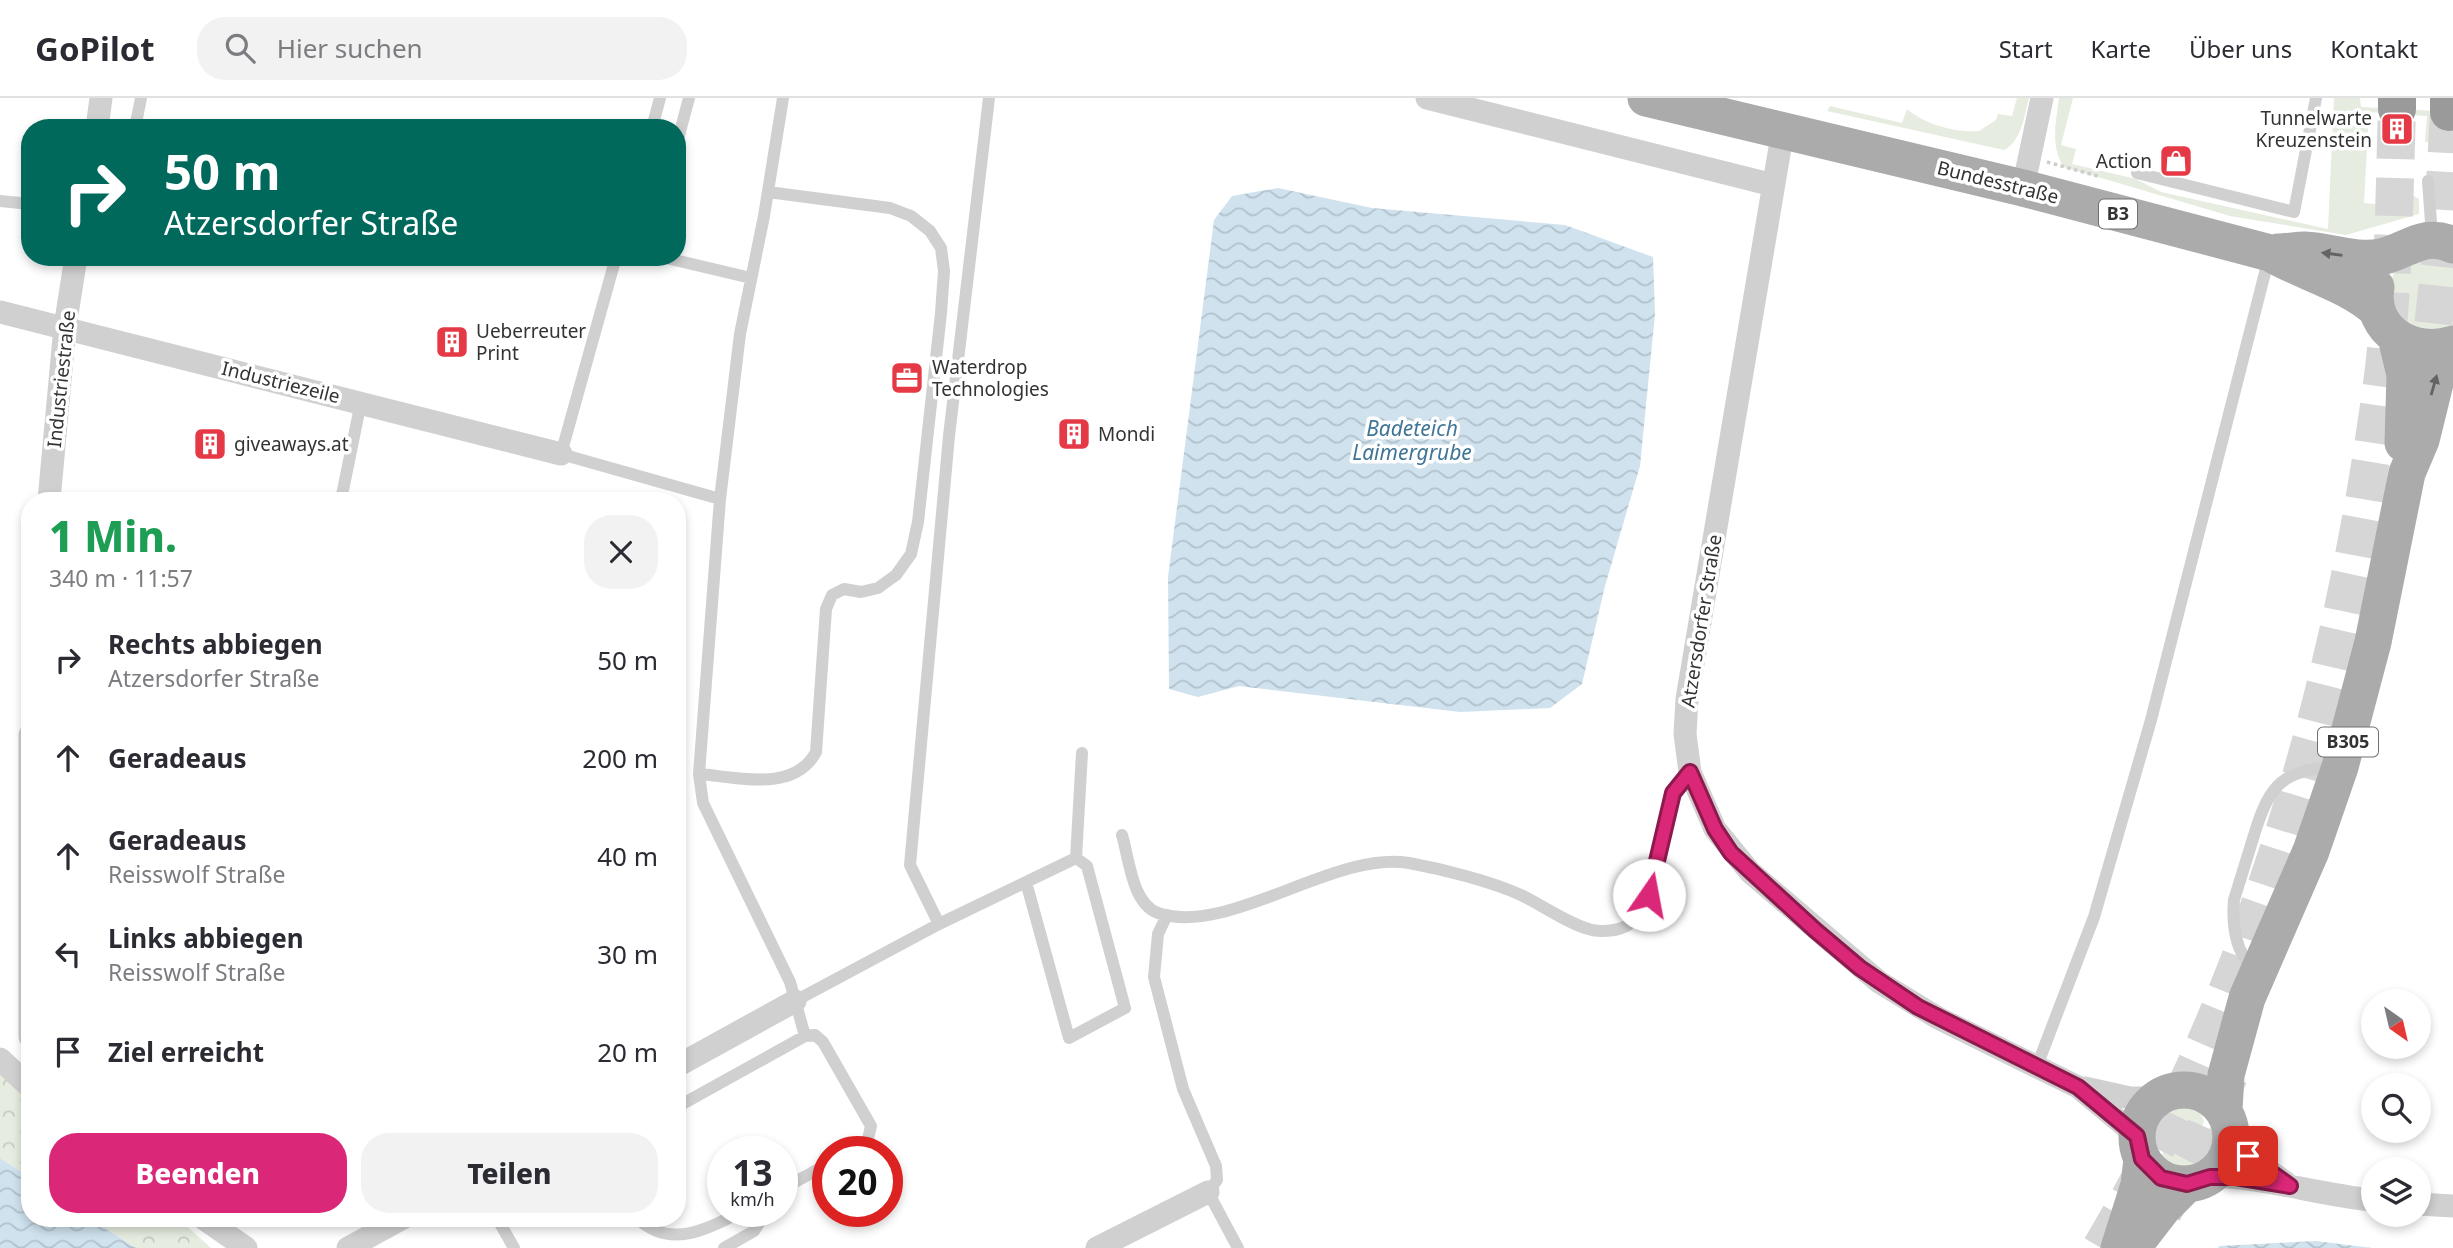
<!DOCTYPE html>
<html lang="de">
<head>
<meta charset="utf-8">
<style>
	:root { --surface:#fff; --page:#f2f2f3; --text:#2b2b33; --muted:#7c7c81; --line:#e1e1e2; --accent:#db2777 }
	body { margin:0; font-family:"Noto Sans",sans-serif; background:var(--page); color:var(--text); height:100vh; display:flex; flex-direction:column; font-size:26px; white-space:nowrap }
	* { box-sizing:border-box; margin:0 }
	p { font-size:23px; color:var(--muted) }
	.icon { flex:none; width:38px; height:38px; fill:none; stroke:currentColor; stroke-width:2; stroke-linecap:round; stroke-linejoin:round }
	.map { position:relative; flex:1; overflow:hidden }
	.sheet { position:absolute; left:21px; top:394px; width:665px; height:735px; display:flex; flex-direction:column; background:var(--surface); border-radius:28px; box-shadow:0 4px 10px #0003 }
	.sheet>* { flex:none }
	.guide { position:absolute; left:21px; top:21px; width:665px; height:147px; border-radius:28px; box-shadow:0 4px 10px #0003; background:#00695c; color:#fff; overflow:hidden }
	.needle { width:46px; rotate:146deg }
	.controls { position:absolute; left:2361px; top:891px; display:grid; gap:14px }
	.controls a { display:grid; place-items:center; width:70px; height:70px; border-radius:50%; background:var(--surface); box-shadow:0 4px 10px #0003; font-size:35px }
	.speed { position:absolute; left:707px; top:1038px; display:flex; gap:14px; font-size:35px; font-weight:700; text-align:center }
	.speed>* { display:grid; place-content:center; width:91px; height:91px; border-radius:50%; background:var(--surface); box-shadow:0 4px 10px #0003; line-height:1 }
	.speed small { font-size:18px; font-weight:400 }
	.speed .limit { border:10px solid #d22; background:#fff; color:#111 }
	.pin { position:absolute; display:grid; place-items:center; width:60px; height:60px; color:#fff; margin:-30px; border-radius:14px; box-shadow:0 4px 10px #0006 }
	.me { position:absolute; width:77px; margin:-38px; rotate:12deg; stroke-linejoin:round; filter:drop-shadow(0 0 5px #0008) }
	.turn { display:flex; align-items:center; gap:24px; height:147px; padding:0 28px; font-size:32px }
	.turn .icon { width:91px; height:91px; stroke-width:2.5 }
	.turn b { display:block; font-size:49px; line-height:60px }
	.round { display:grid; place-items:center; flex:none; width:74px; height:74px; border-radius:28px; background:var(--page) }
	.summary { display:flex; align-items:center; justify-content:space-between; height:119px; padding:0 28px }
	h1 { font-size:42px; font-weight:800; line-height:52px; color:#1e9e55 }
	.cta { display:flex; gap:14px; margin-top:auto; padding:14px 28px }
	.cta a { flex:1; height:80px; border-radius:28px; background:var(--accent); color:#fff; font-size:28px; font-weight:800; line-height:80px; text-align:center }
	.cta a+a { background:var(--page); color:var(--text) }
	ul { padding:0; list-style:none }
	li { display:flex; align-items:center; gap:21px; height:98px; padding:0 28px }
	li div { flex:1 }
	li b { display:block; font-size:26px }
	li em { font-style:normal }
	header { display:flex; align-items:center; gap:42px; box-sizing:border-box; height:98px; padding:0 35px; background:var(--surface); border-bottom:2px solid var(--line) }
	header strong { font-size:33px }
	nav { display:flex; gap:38px; margin-inline-start:auto; font-size:24px }
	.search { width:490px; height:63px; background:var(--page); display:flex; align-items:center; gap:18px; box-sizing:border-box; padding:0 24px; border-radius:28px; color:var(--muted); font-size:26px }
	.map>svg:first-child { display:block }
</style>
</head>
<body>
<header>
<strong>GoPilot</strong>
<div class="search"><svg class="icon" aria-label="search" viewBox="0 0 24 24"><circle cx="10" cy="10" r="6"/><path d="M15 15l6 6"/></svg>Hier suchen</div>
<nav><a>Start</a><a>Karte</a><a>Über uns</a><a>Kontakt</a></nav>
</header>
<div class="map">
<svg width="2453" height="1150" viewBox="0 0 2453 1150">
	<defs>
		<pattern id="forest-crowns" width="20" height="18" patternUnits="userSpaceOnUse" patternTransform="scale(1.75)"><rect width="20" height="18" fill="#e6ecdf"/><path d="M2 6a3 3 0 1 1 6 0M12 15a3 3 0 1 1 6 0" fill="none" stroke="#c6cbc0"/></pattern>
		<pattern id="water-waves" width="16" height="10" patternUnits="userSpaceOnUse" patternTransform="scale(1.75)"><rect width="16" height="10" fill="#cfe2ee"/><path d="M0 5q4-4 8 0t8 0" fill="none" stroke="#b2c2cd"/></pattern>
	</defs>
	<rect width="100%" height="100%" fill="#fff"/>
	<path fill="#e6ecdf" d="M 2017,0 L 2029,0 C 2024,18 2022,43 2004,52 L 1827,13 L 1830,8 L 1902,25 L 1907,11 C 1924,26 1955,35 1979,33 L 1996,22 L 1998,16 L 2012,18 Z
		M 2059,0 L 2073,0 L 2061,47 L 2076,51 L 2072,66 L 2136,81 L 2161,94 L 2328,131 L 2334,0 L 2360,0 L 2361,9 L 2453,14 L 2453,46 L 2425,44 L 2427,18 L 2369,14 L 2364,105 L 2404,109 L 2406,93 L 2419,101 L 2419,116 L 2346,137 L 2230,118 L 2064,69 C 2050,49 2056,23 2059,0 Z
		M 2453,160 L 2453,233 L 2436,240 L 2396,223 C 2391,195 2383,182 2406,161 Z
		M 2182,1005 L 2198,1011 L 2204,1023 L 2201,1032 L 2191,1038 L 2172,1034 L 2159,1043 L 2156,1052 L 2152,1051 C 2146,1027 2158,1009 2182,1005 Z
		M 2213,1023 L 2217,1044 C 2212,1064 2191,1079 2170,1070 L 2162,1058 L 2164,1047 L 2174,1041 C 2199,1043 2201,1049 2213,1023 Z"/>
	<path fill="url(#forest-crowns)" d="M 0,976 L 30,1004 L 30,1080 L 0,1060 Z
		M 89,1120 L 178,1120 L 211,1150 L 136,1150 Z"/>
	<path fill="url(#water-waves)" d="M 1278,90 L 1372,110 L 1565,127 L 1653,159 L 1655,216 L 1640,368 L 1605,488 L 1582,586 L 1550,610 L 1460,614 L 1239,588 L 1198,599 L 1169,591 L 1168,479 L 1214,122 L 1232,98 Z
		M 0,1060 L 30,1080 L 30,1120 L 89,1120 L 136,1150 L 0,1150 Z
		M 2316,1143 L 2372,1150 L 2218,1150 L 2219,1148 Z"/>
	<g fill="none" stroke-linecap="round" stroke-linejoin="round">
		<path stroke="#d6d6d6" stroke-width="38" stroke-dasharray="38 19" stroke-linecap="butt" d="M 2427,282 L 2441,158 L 2449,14
			M 2163,1114 L 2201,1041 L 2231,973
			M 2101,1150 C 2256,888 2342,587 2382,286 C 2394,195 2394,102 2397,11"/>
		<path stroke="#cdcdcd" stroke-width="3.5" stroke-dasharray="3.5 3.5" stroke-linecap="butt" d="M 2047,64 L 2101,79"/>
		<path stroke="#d0d0d0" stroke-width="12" d="M 135,30 L 141,0
			M 652,30 L 660,0
			M 677,45 L 689,0
			M 2137,75 L 2294,114 L 2316,0
			M 2428,83 L 2432,138
			M 0,103 L 30,106
			M 616,159 L 561,356 L 720,401 L 699,676 L 703,705 L 790,884 L 805,938
			M 662,159 L 751,180
			M 720,401 L 740,236 L 764,118 L 783,0
			M 341,402 L 361,304
			M 699,676 C 738,679 794,695 816,654 L 826,511 L 832,497 L 844,491 L 861,494 L 878,490 L 896,477 L 911,456 L 918,424 L 941,215 L 944,173 L 941,150 L 930,133 L 911,118 L 890,110 L 768,94
			M 1122,737 C 1129,760 1132,806 1158,815 C 1228,839 1335,752 1409,765 C 1442,771 1490,783 1521,797 C 1542,807 1570,827 1592,832 C 1603,834 1618,833 1628,827 C 1671,800 1649,708 1690,674
			M 1076,760 L 1082,655
			M 1026,784 L 1069,940 L 1125,910 L 1087,768 L 1076,760
			M 1167,817 L 1158,836 L 1154,879 L 1183,991 L 1216,1068 L 1217,1082 L 1208,1094 L 1238,1150
			M 939,826 L 910,767 L 949,338 L 989,0
			M 2255,871 C 2235,857 2232,825 2234,802 C 2241,779 2248,757 2255,734 C 2270,686 2283,672 2335,669
			M 795,903 L 939,826 L 1076,760
			M 2037,968 L 2094,819 L 2151,622 L 2269,159
			M 677,1009 L 805,938 L 815,937 L 823,944 L 871,1028 L 868,1041 L 850,1054
			M 782,1091 L 828,1066
			M 497,1120 L 514,1150
			M 637,1120 C 668,1150 704,1134 742,1113
			M 724,1150 L 754,1133 L 767,1113"/>
		<path stroke="#d0d0d0" stroke-width="23" d="M 1427,0 L 1773,87
			M 97,30 L 101,0
			M 1783,32 L 1687,601 L 1685,636 L 1690,674 L 1715,731 L 1750,774 L 1879,884 L 1938,920 L 2078,989 L 2137,1038
			M 2023,90 L 2042,0
			M 0,214 L 561,356
			M 49,402 L 65,229 L 76,159
			M 30,637 L 30,939
			M 0,961 L 30,989
			M 677,968 L 795,903
			M 2085,990 L 2130,1000 L 2157,1000
			M 2232,1039 L 2248,1058 L 2285,1084
			M 2210,1078 C 2266,1079 2318,1097 2373,1102
			M 2418,1106 L 2453,1108
			M 203,1120 L 246,1150
			M 348,1150 L 403,1120
			M 1097,1150 L 1208,1094"/>
		<path stroke="#ababab" stroke-width="37" d="M 1646,0 L 2023,90 L 2270,155 C 2304,175 2349,186 2377,212
			M 2278,154 C 2286,154 2296,152 2305,152 C 2330,153 2356,164 2381,159 C 2408,153 2424,133 2453,147
			M 2376,189 C 2369,234 2414,259 2453,246
			M 2396,239 L 2405,277 L 2403,345
			M2137 1039a47 47 0 1 1 94 0a47 47 0 1 1-94 0Z
			M 2224,1012 L 2226,977 L 2247,900 L 2311,753 L 2340,669 L 2373,544 L 2407,375 L 2421,342 L 2437,277 L 2453,247
			M 2119,1150 L 2139,1087 L 2142,1061
			M 2132,1150 L 2163,1110 L 2187,1086"/>
		<path stroke="#9a9a9a" stroke-width="38" d="M 2397,0 L 2397,11
			M 2449,14 L 2449,0"/>
	</g>
	<defs><path id="oneway-solid" d="M-6-.8H1V-3.2L6.5 0L1 3.2V.8H-6Z" transform="scale(1.75)"/></defs>
	<g fill="#636363">
		<use href="#oneway-solid" transform="translate(2332 156) rotate(-172)"/>
		<use href="#oneway-solid" transform="translate(2434 287) rotate(-74)"/>
	</g>
	<g fill="none" stroke-linecap="round" stroke-linejoin="round">
		<defs>
			<path id="route" d="M 1649,797 L 1673,695 L 1690,674 L 1715,731 L 1731,755 L 1815,832 L 1860,870 L 1918,909 L 2078,989 L 2137,1038 L 2142,1061 L 2161,1080 L 2187,1086 L 2210,1079 L 2236,1079 L 2290,1088 L 2248,1058"/>
		</defs>
		<use href="#route" stroke="#8e194d" stroke-width="18"/>
		<use href="#route" stroke="#db2777" stroke-width="12"/>
	</g>
	<defs>
		<symbol id="building-square" viewBox="-11 -11 22 22"><rect x="-9" y="-9" width="18" height="18" rx="4" fill="#e63946" stroke="#fff"/><path d="M-4-6H4V6H1V3H-1V6H-4ZM-2.5-4.3h1.7v1.8h-1.7ZM.8-4.3h1.7v1.8H.8ZM-2.5-1h1.7V.8h-1.7ZM.8-1h1.7V.8H.8Z" fill="#fff"/></symbol>
		<symbol id="shop-square" viewBox="-11 -11 22 22"><rect x="-9" y="-9" width="18" height="18" rx="4" fill="#e63946" stroke="#fff"/><path d="M-5-2.5h2.3a2.7 3.5 0 0 1 5.4 0H5L5.5 6h-11ZM-1.5-2.5h3a1.5 2.3 0 0 0-3 0Z" fill="#fff"/></symbol>
		<symbol id="office-square" viewBox="-11 -11 22 22"><rect x="-9" y="-9" width="18" height="18" rx="4" fill="#e63946" stroke="#fff"/><path d="M-6-3h4V-5.5h4V-3h4V5H-6ZM-1-4.5V-3h2v-1.5ZM-6 0V1H6V0Z" fill="#fff"/></symbol>
	</defs>
	<g fill-rule="evenodd">
		<use href="#building-square" x="2378" y="12" width="38" height="38"/>
		<use href="#shop-square" x="2157" y="44" width="38" height="38"/>
		<use href="#building-square" x="433" y="225" width="38" height="38"/>
		<use href="#office-square" x="888" y="261" width="38" height="38"/>
		<use href="#building-square" x="1055" y="317" width="38" height="38"/>
		<use href="#building-square" x="191" y="327" width="38" height="38"/>
	</g>
	<g text-anchor="middle" stroke-width="7" stroke-linejoin="round" paint-order="stroke">
		<g fill="#fff" stroke="#707070" stroke-width="2">
			<rect x="2099" y="101.5" width="38" height="29" rx="5"/>
			<rect x="2318" y="629.5" width="60" height="29" rx="5"/>
		</g>
		<g font-size="18" font-weight="bold" fill="#333">
			<text x="2118" y="122">B3</text>
			<text x="2348" y="650">B305</text>
		</g>
		<g font-size="19" fill="#333" stroke="#fff" text-anchor="start">
			<text x="2372" y="27" text-anchor="end">Tunnelwarte<tspan x="2372" dy="22">Kreuzenstein</tspan></text>
			<text x="2152" y="70" text-anchor="end">Action</text>
			<text x="476" y="240">Ueberreuter<tspan x="476" dy="22">Print</tspan></text>
			<text x="932" y="276">Waterdrop<tspan x="932" dy="22">Technologies</tspan></text>
			<text x="1098" y="343">Mondi</text>
			<text x="234" y="353">giveaways.at</text>
		</g>
		<g font-size="19" fill="#333" stroke="#fff">
			<text transform="translate(1998 84) rotate(14)" y="7">Bundesstraße</text>
			<text transform="translate(61 281) rotate(-84)" y="7">Industriestraße</text>
			<text transform="translate(281 284) rotate(14)" y="7">Industriezeile</text>
			<text transform="translate(1701 523) rotate(-81)" y="7">Atzersdorfer Straße</text>
		</g>
		<g font-size="21" font-style="italic" fill="#3f7597" stroke="#fff">
			<text x="1412" y="338">Badeteich<tspan x="1412" dy="24">Laimergrube</tspan></text>
		</g>
	</g>
</svg>
<div class="controls">
<a><svg class="needle" viewBox="-14 -14 28 28"><path d="M0-13l5 13h-10z" fill="#e53935"/><path d="M0 13l5-13h-10z" fill="#7c7c81"/></svg></a>
<a><svg class="icon" aria-label="search" viewBox="0 0 24 24"><circle cx="10" cy="10" r="6"/><path d="M15 15l6 6"/></svg></a>
<a><svg class="icon" aria-label="layers" viewBox="0 0 24 24"><path d="M12 4l9 5-9 5-9-5zM3 14l9 5 9-5"/></svg></a>
</div>
<div class="speed"><div>13<small>km/h</small></div><div class="limit">20</div></div>
<div class="pin" style="left:2248px;top:1058px;background:#d93025"><svg class="icon" aria-label="arrive" viewBox="0 0 24 24"><path d="M6 21V4h12l-3 4 3 4H6"/></svg></div>
<svg class="me" style="left:1649px;top:797px" viewBox="-20 -20 40 40"><circle r="19" fill="#fff"/><path d="M0-13L10 11 0 6-10 11z" fill="#db2777"/></svg>
<div class="guide">
<div class="turn"><svg class="icon" aria-label="right" viewBox="0 0 24 24"><path d="M7 20v-9h11M14 6l5 5-5 5"/></svg><div><b>50 m</b>Atzersdorfer Straße</div></div>
</div>
<section class="sheet">
<div class="summary"><div><h1>1 Min.</h1><p>340 m · 11:57</p></div><a class="round"><svg class="icon" aria-label="close" viewBox="0 0 24 24"><path d="M6 6l12 12M18 6L6 18"/></svg></a></div>
<ul>
<li><svg class="icon" aria-label="right" viewBox="0 0 24 24"><path d="M7 20v-9h11M14 6l5 5-5 5"/></svg><div><b>Rechts abbiegen</b><p>Atzersdorfer Straße</p></div><em>50 m</em></li>
<li><svg class="icon" aria-label="ahead" viewBox="0 0 24 24"><path d="M12 20V5M6 11l6-6 6 6"/></svg><div><b>Geradeaus</b></div><em>200 m</em></li>
<li><svg class="icon" aria-label="ahead" viewBox="0 0 24 24"><path d="M12 20V5M6 11l6-6 6 6"/></svg><div><b>Geradeaus</b><p>Reisswolf Straße</p></div><em>40 m</em></li>
<li><svg class="icon" aria-label="left" viewBox="0 0 24 24"><path d="M17 20v-9H6M10 6l-5 5 5 5"/></svg><div><b>Links abbiegen</b><p>Reisswolf Straße</p></div><em>30 m</em></li>
<li><svg class="icon" aria-label="arrive" viewBox="0 0 24 24"><path d="M6 21V4h12l-3 4 3 4H6"/></svg><div><b>Ziel erreicht</b></div><em>20 m</em></li>
</ul>
<div class="cta"><a>Beenden</a><a>Teilen</a></div>
</section>
</div>
</body>
</html>
